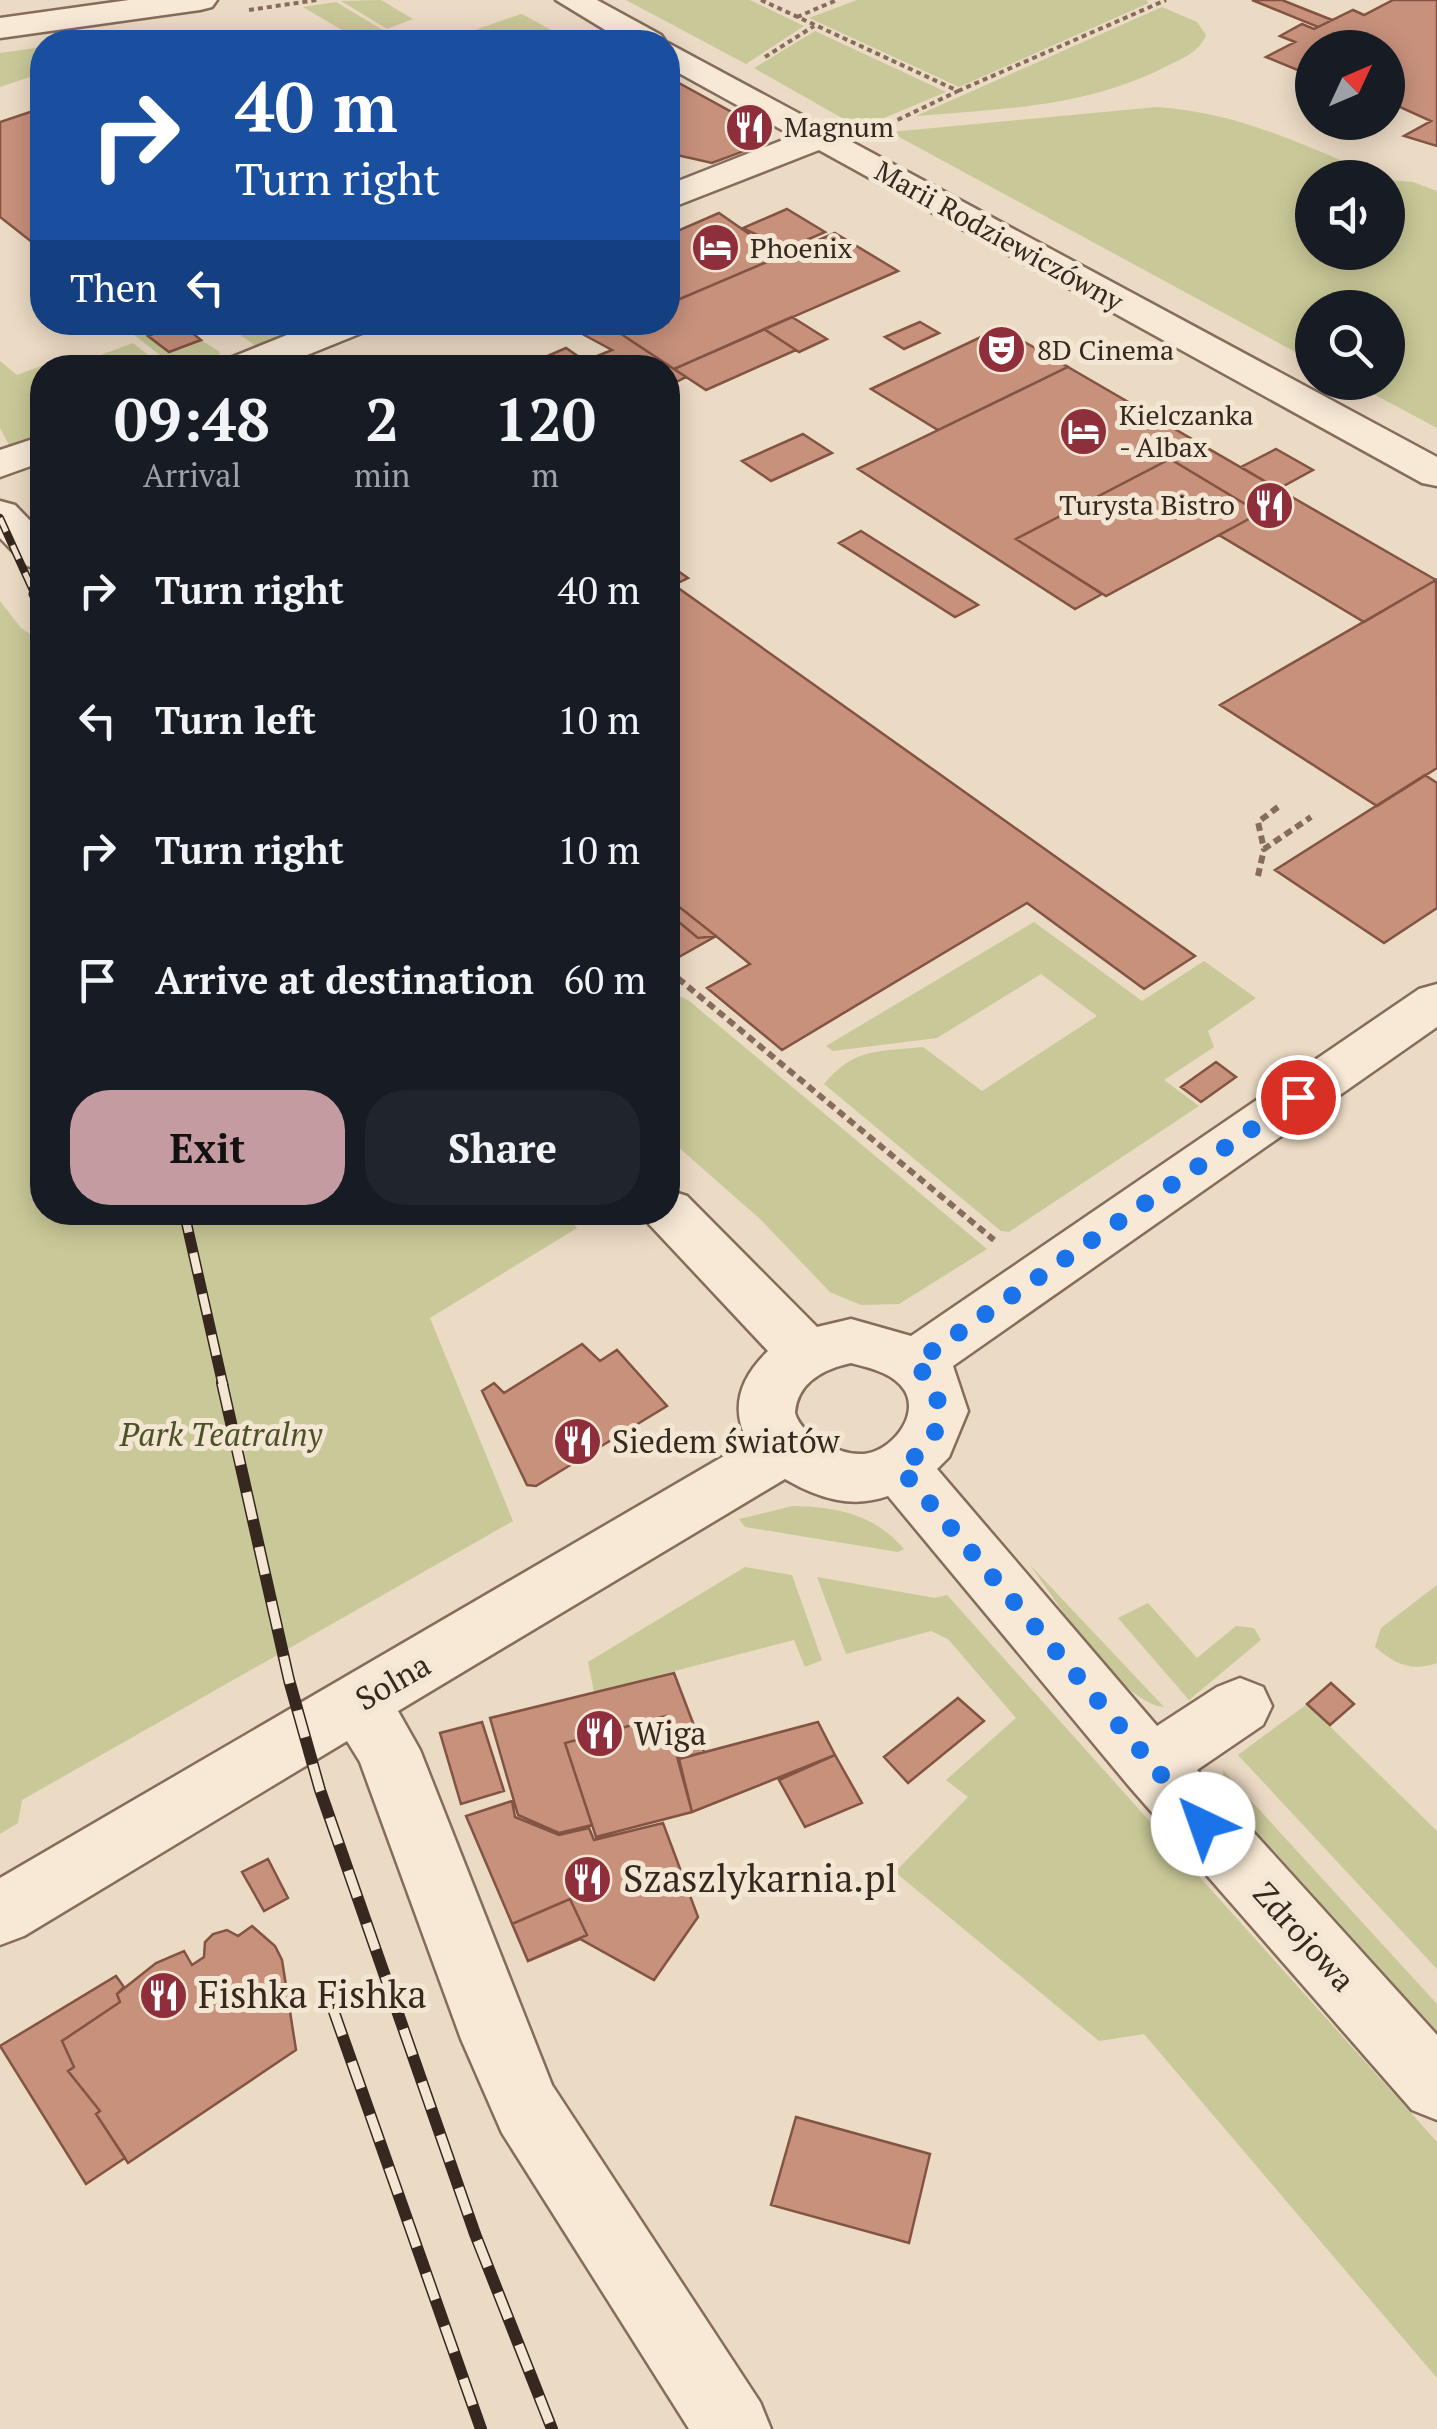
<!DOCTYPE html>
<html lang="en">
<head>
<meta charset="utf-8">
<style>
	:root { --surface:#171b24; --page:#20242c; --text:#f1f3f6; --muted:#9ea1a6; --accent:#c59ba2 }
	body { margin:0; font-family:"PT Serif",serif; background:var(--page); color:var(--text); height:100vh; display:flex; flex-direction:column; font-size:38px; white-space:nowrap }
	* { box-sizing:border-box; margin:0 }
	p { font-size:32px; color:var(--muted) }
	.icon { flex:none; width:55px; height:55px; fill:none; stroke:currentColor; stroke-width:2; stroke-linecap:round; stroke-linejoin:round }
	.map { position:relative; flex:1; overflow:hidden }
	.side { position:absolute; left:30px; top:355px; width:650px; height:870px; display:flex; flex-direction:column; background:var(--surface); border-radius:40px; box-shadow:0 5px 25px #0003 }
	.side>* { flex:none }
	.hud { position:absolute; left:30px; top:30px; width:650px; height:305px; border-radius:40px; box-shadow:0 5px 25px #0003; background:#1a4fa0; color:#fff; overflow:hidden }
	.needle { width:65px; rotate:46deg }
	.tools { position:absolute; left:1295px; top:30px; display:grid; gap:20px }
	.tools a { display:grid; place-items:center; width:110px; height:110px; border-radius:50%; background:var(--surface); box-shadow:0 5px 25px #0003; font-size:50px }
	.pin { position:absolute; display:grid; place-items:center; width:85px; height:85px; color:#fff; margin:-42px; border:5px solid #fff; border-radius:50%; box-shadow:0 2px 10px #0007 }
	.me { position:absolute; width:110px; margin:-55px; rotate:318deg; stroke-linejoin:round; filter:drop-shadow(0 0 8px #0008) }
	.turn { display:flex; align-items:center; gap:35px; height:210px; padding:0 40px; font-size:45px }
	.turn .icon { width:130px; height:130px; stroke-width:2.5 }
	.turn b { display:block; font-size:70px; line-height:85px }
	.then { display:flex; align-items:center; height:95px; padding:0 40px; background:#0003; gap:20px; font-size:38px }
	.eta { display:flex; justify-content:space-evenly; align-items:center; height:170px; text-align:center }
	.eta b { font-size:60px; font-weight:800; line-height:70px }
	.cta { display:flex; gap:20px; margin-top:auto; padding:20px 40px }
	.cta a { flex:1; height:115px; border-radius:40px; background:var(--accent); color:#111; font-size:40px; font-weight:800; line-height:115px; text-align:center }
	.cta a+a { background:var(--page); color:var(--text) }
	ul { padding:0; list-style:none }
	li { display:flex; align-items:center; gap:30px; height:130px; padding:0 40px }
	li div { flex:1 }
	li b { display:block; font-size:38px }
	li em { font-style:normal }
	.map>svg:first-child { display:block }
</style>
</head>
<body>
<div class="map">
<svg width="1437" height="2429" viewBox="0 0 1437 2429">
	<rect width="100%" height="100%" fill="#ebdac4"/>
	<path fill="#c9c898" d="M 381,0 L 413,19 L 387,29 L 341,1 Z
		M 626,0 L 750,0 L 804,26 L 746,64 Z
		M 857,0 L 1146,0 L 1149,3 L 959,87 L 809,18 Z
		M 336,2 L 383,30 L 357,39 L 303,7 Z
		M 1162,7 L 1197,22 L 1206,35 C 1200,52 1181,59 1165,67 C 1086,107 1003,109 916,116 Z
		M 522,14 L 573,42 L 440,42 L 521,14 Z
		M 815,31 L 946,92 L 884,118 L 849,122 L 754,68 Z
		M 42,47 L 42,73 L 0,87 L 0,53 Z
		M 1157,107 C 1241,113 1303,145 1380,177 L 1312,178 L 1312,252 L 1388,252 L 1388,180 L 1413,182 L 1437,191 L 1437,428 L 1353,383 L 1388,382 L 1388,308 L 1312,308 L 1312,361 L 890,132 Z
		M 119,323 L 178,323 L 148,336 L 169,352 L 201,340 L 220,352 L 215,365 L 175,367 Z
		M 223,323 L 322,323 L 259,348 Z
		M 133,343 L 163,367 L 112,367 L 98,356 Z
		M 0,361 L 17,375 L 44,365 L 47,367 L 42,368 L 42,435 L 10,447 L 0,428 Z
		M 0,601 L 21,628 L 42,642 L 42,1212 L 562,1212 L 577,1228 L 430,1318 L 513,1521 L 22,1800 L 18,1823 L 0,1834 Z
		M 1034,922 L 1142,1001 L 1204,961 L 1256,998 L 1208,1031 L 1214,1047 L 1164,1080 L 1199,1106 L 1009,1232 L 1001,1231 L 824,1084 C 855,1047 878,1052 923,1047 L 982,1091 L 1097,1016 L 1041,974 L 937,1038 L 833,1051 L 826,1046 Z
		M 668,991 L 688,1000 L 987,1249 L 899,1304 L 861,1305 L 830,1292 L 760,1219 L 668,1138 Z
		M 793,1506 C 837,1507 874,1514 904,1549 L 898,1552 L 745,1527 L 739,1519 Z
		M 1030,1565 L 1164,1707 C 1120,1703 1056,1600 1030,1565 Z
		M 745,1567 L 792,1575 L 822,1660 L 805,1667 L 794,1640 L 594,1692 L 588,1662 Z
		M 817,1577 L 935,1598 L 947,1595 L 1437,2142 L 1437,2378 L 1144,2034 L 1099,2041 L 895,1872 L 968,1797 L 946,1780 L 1016,1718 L 948,1639 L 931,1631 L 846,1654 Z
		M 1437,1585 L 1437,1663 C 1411,1672 1395,1664 1375,1647 L 1381,1628 Z
		M 1148,1603 L 1197,1658 L 1236,1626 L 1254,1628 L 1261,1640 L 1189,1700 L 1118,1618 Z
		M 1307,1704 L 1437,1831 L 1437,1969 L 1238,1755 Z
		M 1223,1770 L 1437,2004 L 1437,2033 L 1225,1798 Z"/>
	<path fill="#c8917c" stroke="#835443" stroke-width="2.5" d="M 1252,0 L 1282,0 L 1332,20 L 1318,27 Z
		M 1393,0 L 1437,0 L 1437,146 L 1404,136 L 1431,121 L 1398,106 L 1388,108 L 1388,48 L 1312,48 L 1312,76 L 1266,57 L 1295,42 L 1280,36 L 1302,24 L 1314,29 L 1353,10 L 1364,15 Z
		M 668,77 L 768,132 L 768,142 L 712,163 L 668,153 Z
		M 42,108 L 42,250 L 0,217 L 0,122 Z
		M 42,108 L 42,250 L 0,217 L 0,122 Z
		M 787,209 L 825,232 L 786,249 L 743,228 Z
		M 719,213 L 781,256 L 668,304 L 668,235 Z
		M 835,233 L 898,271 L 674,369 L 612,328 L 625,322 L 668,322 L 668,304 Z
		M 792,317 L 827,339 L 799,352 L 764,329 Z
		M 625,322 L 612,328 L 686,377 L 668,386 L 668,368 L 520,368 L 566,348 L 585,361 L 612,350 L 562,323 Z
		M 920,322 L 939,333 L 904,349 L 885,337 Z
		M 180,323 L 201,340 L 169,352 L 148,336 Z
		M 1000,328 L 1068,367 L 938,430 L 871,389 Z
		M 764,329 L 796,350 L 706,390 L 674,369 Z
		M 1068,367 L 1278,489 L 1436,580 L 1364,622 L 1219,535 L 1260,513 L 1170,459 L 1016,539 L 1102,594 L 1075,609 L 858,469 Z
		M 803,434 L 832,453 L 771,481 L 742,461 Z
		M 1276,449 L 1313,470 L 1278,489 L 1241,467 Z
		M 1170,459 L 1260,513 L 1106,596 L 1016,539 Z
		M 861,531 L 978,605 L 955,617 L 839,543 Z
		M 668,564 L 688,578 L 674,585 L 1195,956 L 1144,989 L 1027,903 L 782,1050 L 707,988 L 750,964 L 716,936 L 698,938 L 668,913 Z
		M 1436,580 L 1437,768 L 1377,806 L 1220,705 Z
		M 1425,775 L 1437,783 L 1437,908 L 1384,943 L 1275,870 Z
		M 668,898 L 716,936 L 670,962 L 668,960 Z
		M 1216,1062 L 1236,1077 L 1201,1102 L 1181,1087 Z
		M 582,1344 L 600,1361 L 617,1350 L 667,1406 L 536,1486 L 527,1485 L 482,1391 L 494,1383 L 504,1393 Z
		M 674,1673 L 704,1752 L 679,1759 L 666,1716 L 565,1743 L 592,1825 L 559,1833 L 518,1815 L 490,1718 Z
		M 1331,1683 L 1354,1704 L 1330,1725 L 1307,1704 Z
		M 958,1698 L 984,1721 L 908,1783 L 884,1757 Z
		M 666,1716 L 692,1812 L 596,1837 L 565,1743 Z
		M 482,1722 L 504,1791 L 461,1804 L 440,1733 Z
		M 818,1722 L 835,1755 L 692,1812 L 679,1759 Z
		M 835,1755 L 862,1803 L 805,1827 L 779,1780 Z
		M 512,1801 L 515,1817 L 559,1835 L 589,1828 L 594,1840 L 663,1823 L 698,1917 L 654,1980 L 580,1939 L 528,1961 L 466,1816 Z
		M 268,1859 L 288,1898 L 264,1911 L 242,1872 Z
		M 570,1899 L 587,1935 L 528,1961 L 512,1924 Z
		M 252,1926 L 275,1946 L 282,1960 L 296,2050 L 128,2163 L 96,2114 L 100,2111 L 68,2071 L 74,2067 L 62,2041 L 120,2002 L 117,1994 L 156,1963 L 184,1951 L 192,1965 L 204,1957 L 205,1942 L 213,1934 L 227,1930 L 238,1936 Z
		M 116,1976 L 124,1987 L 117,1994 L 120,2002 L 62,2041 L 74,2067 L 68,2071 L 100,2111 L 96,2114 L 125,2158 L 86,2184 L 0,2046 Z
		M 796,2117 L 930,2154 L 909,2243 L 771,2205 Z"/>
	<g fill="none" stroke-linecap="round" stroke-linejoin="round">
		<defs>
			<path id="minor" d="M 129,0 L 217,0 L 212,7 L 200,10 L 0,38 L 0,18 Z
				M 556,0 L 597,0 L 661,35 L 666,42 L 625,42 Z
				M 668,43 L 1437,457 L 1437,486 L 1422,483 L 819,150 L 668,209 L 668,185 L 793,136 L 668,67 Z
				M 319,322 L 374,322 L 369,330 L 275,368 L 219,368 L 225,360 Z
				M 42,436 L 42,462 L 0,477 L 0,450 Z
				M 0,501 L 15,505 L 42,533 L 42,570 L 27,566 L 0,538 Z
				M 1437,984 L 1437,1027 L 953,1366 L 968,1411 L 949,1457 L 937,1469 L 1157,1726 L 1217,1687 L 1240,1678 L 1263,1687 L 1272,1706 L 1263,1725 L 1197,1770 L 1437,2035 L 1437,2120 L 1412,2110 L 1128,1785 L 888,1496 C 851,1509 818,1498 785,1479 L 398,1711 L 420,1750 L 552,2085 L 760,2402 L 771,2429 L 689,2429 L 502,2133 L 461,2039 L 360,1762 L 347,1741 L 24,1936 L 0,1945 L 0,1878 L 748,1442 C 729,1407 741,1377 768,1351 L 649,1224 L 642,1212 L 668,1212 L 668,1190 L 687,1196 L 817,1327 L 851,1319 L 911,1336 L 1419,989 ZM 851,1363 C 870,1368 894,1373 905,1391 C 920,1417 890,1452 864,1454 C 847,1455 835,1449 820,1441 C 809,1434 799,1426 795,1413 C 797,1383 823,1369 851,1363 Z"/>
		</defs>
		<use href="#minor" stroke="#856c5b" stroke-width="5"/>
		<path stroke="#856c5b" stroke-width="4" stroke-dasharray="5 4" stroke-linecap="butt" d="M 761,0 L 958,91 L 889,124
			M 249,10 L 317,0
			M 797,17 L 837,0
			M 765,57 L 814,26
			M 958,91 L 1166,0"/>
		<path stroke="#856c5b" stroke-width="6" stroke-dasharray="8 5" stroke-linecap="butt" d="M 1278,807 L 1258,822 L 1264,849 L 1311,817
			M 1258,876 L 1264,849
			M 668,970 L 994,1240"/>
		<use href="#minor" fill="#f7e9d6" fill-rule="evenodd"/>
		<defs>
			<path id="rail-far2" d="M 0,518 L 36,597"/>
			<path id="rail-far1" d="M 34,594 L 42,611
				M 184,1212 L 223,1385"/>
			<path id="rail" d="M 222,1383 L 289,1680 L 320,1790 L 475,2234 L 552,2429
				M 333,2009 L 481,2429"/>
		</defs>
		<use href="#rail-far2" stroke="#36271f" stroke-width="8"/>
		<use href="#rail-far1" stroke="#36271f" stroke-width="11"/>
		<use href="#rail" stroke="#36271f" stroke-width="12"/>
		<use href="#rail-far2" stroke="#f3e6d3" stroke-width="5" stroke-dasharray="15" stroke-linecap="butt"/>
		<use href="#rail-far1" stroke="#f3e6d3" stroke-width="8" stroke-dasharray="21" stroke-linecap="butt"/>
		<use href="#rail" stroke="#f3e6d3" stroke-width="9" stroke-dasharray="28" stroke-linecap="butt"/>
	</g>
	<g fill="none" stroke-linecap="round" stroke-linejoin="round">
		<path stroke="#1a73e8" stroke-width="18" stroke-dasharray="0 32.4" d="M 1203,1824 L 900,1468 C 945,1438 953,1405 915,1363 L 1298,1097"/>
	</g>
	<defs>
		<symbol id="restaurant-disc" viewBox="-11 -11 22 22"><circle r="9.5" fill="#902f3c" stroke="#f3e6d3"/><path d="M-5-6h1v4h1v-4h1v4h1v-4h1v5L-1.5 .5V6h-2V.5L-5-1ZM5-6V6H3V1.5H1.5Q1.5-4 5-6Z" fill="#fff"/></symbol>
		<symbol id="hotel-disc" viewBox="-11 -11 22 22"><circle r="9.5" fill="#902f3c" stroke="#f3e6d3"/><path d="M-6-4.5h1.5V1H6V5H4.5V3h-9V5H-6ZM-4 0a1.8 1.8 0 1 1 3.6 0ZM.5 0V-2.5h3Q6-2.5 6 0Z" fill="#fff"/></symbol>
		<symbol id="theatre-disc" viewBox="-11 -11 22 22"><circle r="9.5" fill="#902f3c" stroke="#f3e6d3"/><path d="M-5-5.5Q0-4 5-5.5V0Q5 5 0 6Q-5 5-5 0ZM-3.3-2.5H-1v1.5H-3.3ZM1-2.5H3.3v1.5H1ZM-2.8 1Q0 5.5 2.8 1Z" fill="#fff"/></symbol>
	</defs>
	<g fill-rule="evenodd">
		<use href="#restaurant-disc" x="722" y="100" width="55" height="55"/>
		<use href="#hotel-disc" x="688" y="220" width="55" height="55"/>
		<use href="#theatre-disc" x="974" y="322" width="55" height="55"/>
		<use href="#hotel-disc" x="1056" y="404" width="55" height="55"/>
		<use href="#restaurant-disc" x="1242" y="478" width="55" height="55"/>
		<use href="#restaurant-disc" x="550" y="1414" width="55" height="55"/>
		<use href="#restaurant-disc" x="572" y="1706" width="55" height="55"/>
		<use href="#restaurant-disc" x="560" y="1852" width="55" height="55"/>
		<use href="#restaurant-disc" x="136" y="1968" width="55" height="55"/>
	</g>
	<g text-anchor="middle" stroke-width="10" stroke-linejoin="round" paint-order="stroke">
		<g font-size="28" fill="#36271f" stroke="#f3e6d3" text-anchor="start">
			<text x="784" y="137">Magnum</text>
			<text x="750" y="258">Phoenix</text>
			<text x="1037" y="360">8D Cinema</text>
			<text x="1119" y="425">Kielczanka<tspan x="1119" dy="32">- Albax</tspan></text>
			<text x="1235" y="515" text-anchor="end">Turysta Bistro</text>
		</g>
		<g font-size="28" fill="#36271f" stroke="#f3e6d3">
			<text transform="translate(999 236) rotate(29)" y="10">Marii Rodziewiczówny</text>
		</g>
		<g font-size="32" font-style="italic" fill="#4c5126" stroke="#f3e6d3">
			<text x="221" y="1446">Park Teatralny</text>
		</g>
		<g font-size="32" fill="#36271f" stroke="#f3e6d3" text-anchor="start">
			<text x="612" y="1453">Siedem światów</text>
			<text x="634" y="1745">Wiga</text>
		</g>
		<g font-size="32" fill="#36271f" stroke="#f3e6d3">
			<text transform="translate(393 1682) rotate(-30)" y="11">Solna</text>
			<text transform="translate(1304 1937) rotate(48)" y="11">Zdrojowa</text>
		</g>
		<g font-size="38" fill="#36271f" stroke="#f3e6d3" text-anchor="start">
			<text x="623" y="1892">Szaszlykarnia.pl</text>
			<text x="198" y="2008">Fishka Fishka</text>
		</g>
	</g>
</svg>
<div class="tools">
<a><svg class="needle" viewBox="-14 -14 28 28"><path d="M0-13l5 13h-10z" fill="#e53935"/><path d="M0 13l5-13h-10z" fill="#9ea1a6"/></svg></a>
<a><svg class="icon" aria-label="sound" viewBox="0 0 24 24"><path d="M4 9h4l5-4v14l-5-4H4zM17 9q2 3 0 6"/></svg></a>
<a><svg class="icon" aria-label="search" viewBox="0 0 24 24"><circle cx="10" cy="10" r="6"/><path d="M15 15l6 6"/></svg></a>
</div>
<div class="pin" style="left:1298px;top:1097px;background:#d93025"><svg class="icon" aria-label="arrive" viewBox="0 0 24 24"><path d="M6 21V4h12l-3 4 3 4H6"/></svg></div>
<svg class="me" style="left:1203px;top:1824px" viewBox="-20 -20 40 40"><circle r="19" fill="#fff"/><path d="M0-13L10 11 0 6-10 11z" fill="#1a73e8"/></svg>
<div class="hud">
<div class="turn"><svg class="icon" aria-label="right" viewBox="0 0 24 24"><path d="M7 20v-9h11M14 6l5 5-5 5"/></svg><div><b>40 m</b>Turn right</div></div>
<div class="then">Then<svg class="icon" aria-label="left" viewBox="0 0 24 24"><path d="M17 20v-9H6M10 6l-5 5 5 5"/></svg></div>
</div>
<section class="side">
<div class="eta">
<div><b>09:48</b><p>Arrival</p></div>
<div><b>2</b><p>min</p></div>
<div><b>120</b><p>m</p></div>
</div>
<ul>
<li><svg class="icon" aria-label="right" viewBox="0 0 24 24"><path d="M7 20v-9h11M14 6l5 5-5 5"/></svg><div><b>Turn right</b></div><em>40 m</em></li>
<li><svg class="icon" aria-label="left" viewBox="0 0 24 24"><path d="M17 20v-9H6M10 6l-5 5 5 5"/></svg><div><b>Turn left</b></div><em>10 m</em></li>
<li><svg class="icon" aria-label="right" viewBox="0 0 24 24"><path d="M7 20v-9h11M14 6l5 5-5 5"/></svg><div><b>Turn right</b></div><em>10 m</em></li>
<li><svg class="icon" aria-label="arrive" viewBox="0 0 24 24"><path d="M6 21V4h12l-3 4 3 4H6"/></svg><div><b>Arrive at destination</b></div><em>60 m</em></li>
</ul>
<div class="cta"><a>Exit</a><a>Share</a></div>
</section>
</div>
</body>
</html>
